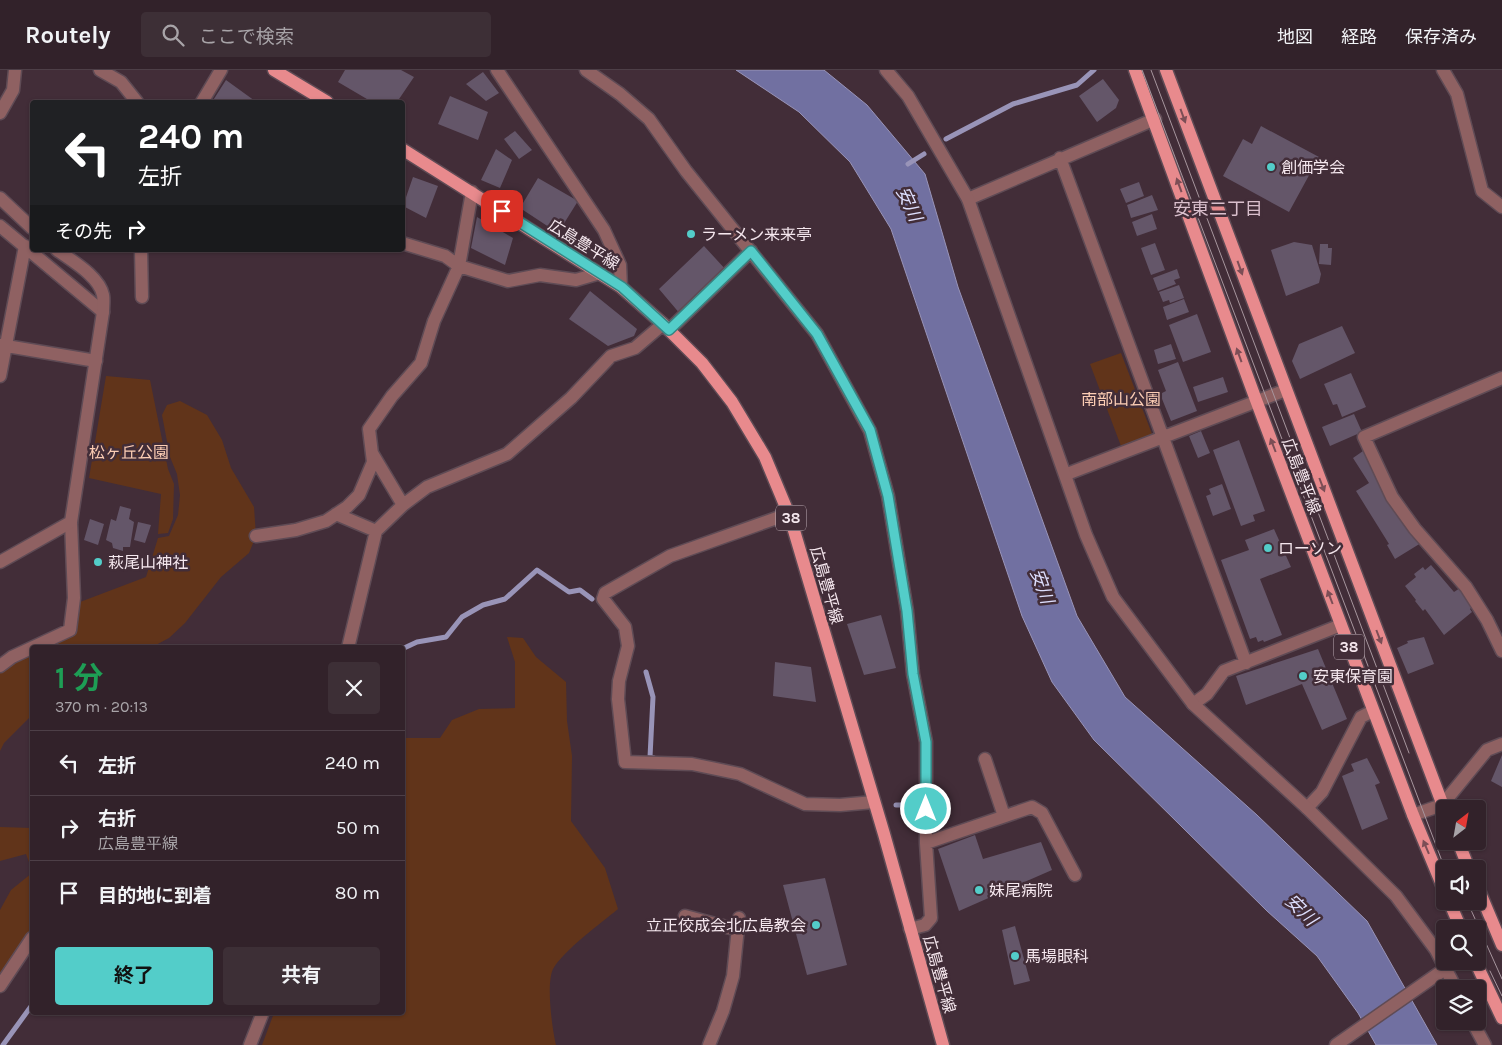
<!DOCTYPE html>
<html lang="ja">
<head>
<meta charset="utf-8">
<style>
	:root { --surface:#32222a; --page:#3d2f36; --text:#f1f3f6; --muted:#a8a4a8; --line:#4d3f47; --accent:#53cdc9 }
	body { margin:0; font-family:Karla,"Noto Sans JP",sans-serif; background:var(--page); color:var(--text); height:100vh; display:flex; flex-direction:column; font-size:19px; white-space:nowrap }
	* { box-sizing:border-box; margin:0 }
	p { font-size:16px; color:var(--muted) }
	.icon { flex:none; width:28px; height:28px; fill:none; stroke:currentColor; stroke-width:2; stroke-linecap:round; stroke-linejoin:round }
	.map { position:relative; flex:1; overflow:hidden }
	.panel { position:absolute; left:30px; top:575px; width:375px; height:370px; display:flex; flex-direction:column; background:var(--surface); border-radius:5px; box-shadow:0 1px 4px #0004,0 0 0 1px var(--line) }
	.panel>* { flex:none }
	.hud { position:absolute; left:30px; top:30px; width:375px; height:152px; border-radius:5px; box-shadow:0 1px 4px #0004,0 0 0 1px var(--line); background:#202124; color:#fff; overflow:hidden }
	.needle { width:32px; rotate:31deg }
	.buttons { position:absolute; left:1436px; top:730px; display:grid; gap:10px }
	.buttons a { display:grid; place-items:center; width:50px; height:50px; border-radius:5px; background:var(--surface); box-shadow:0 1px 4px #0004,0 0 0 1px var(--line); font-size:25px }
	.pin { position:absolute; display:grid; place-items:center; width:42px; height:42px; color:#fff; margin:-21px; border-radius:10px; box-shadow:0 2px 8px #0006 }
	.me { position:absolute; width:55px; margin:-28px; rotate:0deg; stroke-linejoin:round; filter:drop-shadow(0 0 4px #0008) }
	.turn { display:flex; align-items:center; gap:18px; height:105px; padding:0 25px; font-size:22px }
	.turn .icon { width:65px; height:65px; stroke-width:2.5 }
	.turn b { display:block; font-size:35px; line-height:42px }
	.then { display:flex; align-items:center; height:48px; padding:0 25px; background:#0003; gap:10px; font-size:19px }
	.round { display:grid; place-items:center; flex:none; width:52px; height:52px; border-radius:5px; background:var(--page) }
	.head { display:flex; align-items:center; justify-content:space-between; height:85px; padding:0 25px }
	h1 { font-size:30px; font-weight:700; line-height:38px; color:#1e9e55 }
	.primary-button { display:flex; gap:10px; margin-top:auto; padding:10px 25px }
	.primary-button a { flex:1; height:58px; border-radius:5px; background:var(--accent); color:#111; font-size:20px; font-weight:700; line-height:58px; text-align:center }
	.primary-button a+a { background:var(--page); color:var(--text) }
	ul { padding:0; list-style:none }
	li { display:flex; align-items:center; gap:15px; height:65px; padding:0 25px; border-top:1px solid var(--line) }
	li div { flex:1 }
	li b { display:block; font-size:19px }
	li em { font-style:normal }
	header { display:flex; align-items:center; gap:30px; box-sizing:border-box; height:70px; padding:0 25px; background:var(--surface); border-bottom:1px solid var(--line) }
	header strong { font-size:24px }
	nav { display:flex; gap:28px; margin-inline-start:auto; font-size:18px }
	.search { width:350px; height:45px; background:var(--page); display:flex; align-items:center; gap:12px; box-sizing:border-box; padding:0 18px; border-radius:5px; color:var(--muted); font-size:19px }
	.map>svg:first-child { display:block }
</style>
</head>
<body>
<header>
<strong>Routely</strong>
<div class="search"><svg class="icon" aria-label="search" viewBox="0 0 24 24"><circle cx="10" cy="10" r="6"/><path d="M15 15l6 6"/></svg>ここで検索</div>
<nav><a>地図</a><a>経路</a><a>保存済み</a></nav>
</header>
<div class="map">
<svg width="1502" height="975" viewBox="0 0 1502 975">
	<rect width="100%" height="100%" fill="#422d38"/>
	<path fill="#61341a" d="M 1121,283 L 1152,364 L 1121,376 L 1090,294 Z
		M 106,306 L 150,310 L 168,399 L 174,414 L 173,449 L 168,463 L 158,464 L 161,424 L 89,408 Z
		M 180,331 L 207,345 L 222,370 L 231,398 L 254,437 L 256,466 L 249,483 L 221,507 L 185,553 L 169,568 L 152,577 L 40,578 L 77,558 L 80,532 L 146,507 L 158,468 L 169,466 L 178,445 L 180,425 L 177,404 L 170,387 L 162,345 L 167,335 Z
		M 507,567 L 523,568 L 536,587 L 566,612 L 567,651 L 572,686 L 571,751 L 605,798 L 618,839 C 600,854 564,880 553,899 C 546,914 552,958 556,975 L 262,975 L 274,943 L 402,942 L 403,668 L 440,668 L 452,650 L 479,639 L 515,638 L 515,592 Z
		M 32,581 L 32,645 L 4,673 L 0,681 L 0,602 Z
		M 0,757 L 32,758 L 32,800 L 26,784 L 0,791 Z
		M 32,803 L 32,858 L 0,908 L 0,840 L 11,820 Z"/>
	<path fill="#7170a1" stroke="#9994b8" d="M 736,0 L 824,0 L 867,35 L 925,104 L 958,217 L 1077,546 L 1125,627 L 1257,745 L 1367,851 L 1437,975 L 1376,975 L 1358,943 L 1317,886 L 1267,841 L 1094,670 L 1052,612 L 1022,546 L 891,159 L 850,92 L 799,42 Z"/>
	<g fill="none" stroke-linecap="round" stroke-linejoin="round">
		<path stroke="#9994b8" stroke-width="5" d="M 946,69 L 1013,34 L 1077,15 L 1094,0
			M 908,94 L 924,84
			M 402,579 L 417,572 L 446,567 L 462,547 L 483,535 L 505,529 L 537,500 L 569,522 L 580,520 L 592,529
			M 646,602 L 653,627 L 650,687 L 654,688
			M 896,735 L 918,735
			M 3,975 L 32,935"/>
	</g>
	<path fill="#645669" d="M 345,0 L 401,0 L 414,7 L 397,32 L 372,32 L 338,12 Z
		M 483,2 L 499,23 L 486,31 L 466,14 Z
		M 1103,9 L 1119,30 L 1116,38 L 1097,52 L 1079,26 Z
		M 226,10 L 255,31 L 254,32 L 212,32 Z
		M 450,26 L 488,42 L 478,70 L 438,54 Z
		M 1261,56 L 1319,87 L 1289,142 L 1223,106 L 1243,69 L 1252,74 Z
		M 515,61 L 532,80 L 519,89 L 504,69 Z
		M 496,79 L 512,90 L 500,118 L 481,110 Z
		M 413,107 L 438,116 L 426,148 L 403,136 Z
		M 538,108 L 578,131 L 558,163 L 520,138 Z
		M 1139,112 L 1144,126 L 1126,133 L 1120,119 Z
		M 1152,125 L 1158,140 L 1131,148 L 1127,135 Z
		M 1152,144 L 1157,159 L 1137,166 L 1132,152 Z
		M 477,147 L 513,168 L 505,195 L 471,178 Z
		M 1294,172 L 1312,175 L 1321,204 L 1319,213 L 1286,226 L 1271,180 Z
		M 1155,173 L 1165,200 L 1151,205 L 1141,178 Z
		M 1320,174 L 1328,174 L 1328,178 L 1332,178 L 1331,195 L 1319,194 Z
		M 704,176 L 727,201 L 681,245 L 659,219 Z
		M 1177,199 L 1180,208 L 1174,210 L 1176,214 L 1158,221 L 1153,208 Z
		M 1179,215 L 1184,228 L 1170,233 L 1169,230 L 1163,232 L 1159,222 Z
		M 590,221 L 637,259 L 634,266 L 608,276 L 569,249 Z
		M 1184,229 L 1189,242 L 1167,250 L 1163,237 Z
		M 1197,244 L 1211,282 L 1183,292 L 1169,255 Z
		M 1342,256 L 1355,283 L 1300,309 L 1292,291 L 1299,274 Z
		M 1171,274 L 1176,289 L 1158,294 L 1154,280 Z
		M 1178,292 L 1197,341 L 1171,351 L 1160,324 L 1166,321 L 1158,300 Z
		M 1351,303 L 1366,337 L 1342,347 L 1337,334 L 1333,335 L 1324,314 Z
		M 1223,307 L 1228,322 L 1198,332 L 1193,317 Z
		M 1354,344 L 1362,362 L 1330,376 L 1322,357 Z
		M 1201,361 L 1210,383 L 1198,388 L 1189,366 Z
		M 1239,370 L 1265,441 L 1253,445 L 1255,451 L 1241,456 L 1213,380 Z
		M 1363,381 L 1421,473 L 1395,489 L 1387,475 L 1389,474 L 1356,421 L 1369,413 L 1353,388 Z
		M 1222,414 L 1231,439 L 1213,446 L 1206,426 L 1211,424 L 1209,419 Z
		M 120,436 L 131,439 L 129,449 L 134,452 L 130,477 L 123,477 L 123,481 L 113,478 L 112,473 L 106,470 L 111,449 L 116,451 Z
		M 90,449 L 104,454 L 98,475 L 84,470 Z
		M 138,452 L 151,455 L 145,473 L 134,470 Z
		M 1274,459 L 1291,497 L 1260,509 L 1282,565 L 1264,572 L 1263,570 L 1258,572 L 1256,567 L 1250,569 L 1221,490 L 1249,480 L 1245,470 Z
		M 1431,495 L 1454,522 L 1460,518 L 1474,535 L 1470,539 L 1472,542 L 1444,565 L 1425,539 L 1423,541 L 1415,531 L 1416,530 L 1405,516 L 1416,507 L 1414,504 L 1423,497 L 1425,500 Z
		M 881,545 L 896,598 L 864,605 L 847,554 Z
		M 1424,567 L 1434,594 L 1408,604 L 1397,578 L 1408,573 L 1407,571 Z
		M 1318,579 L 1347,649 L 1322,660 L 1302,614 L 1246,635 L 1236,606 Z
		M 775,592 L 811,597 L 816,632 L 773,626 Z
		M 1502,685 L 1502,717 L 1491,711 Z
		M 1367,688 L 1380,713 L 1375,715 L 1388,749 L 1362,760 L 1342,706 L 1354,701 L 1351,694 Z
		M 1476,732 L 1485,742 L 1481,747 L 1478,744 L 1478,739 L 1470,738 Z
		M 975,765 L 983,789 L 1041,772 L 1052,800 L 959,841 L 938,779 Z
		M 825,808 L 847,895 L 807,905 L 783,815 Z
		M 1015,856 L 1030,911 L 1014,915 L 1002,860 Z"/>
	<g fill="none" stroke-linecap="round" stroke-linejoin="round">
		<defs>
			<path id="minor" d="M 100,0 L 121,12 L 137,32
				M 497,0 L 604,160 L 620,195 L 621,217
				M 586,0 L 620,24 L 649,49 L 686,101 L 817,264 L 870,361 L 888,426 L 907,541 L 913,604 L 926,672 L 926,773 L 931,848 L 925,855 L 910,859
				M 1443,0 L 1457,24 L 1482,121 L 1502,137
				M 202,32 L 221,0
				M 1060,88 L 1246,593
				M 968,129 L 1155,49
				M 0,156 L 103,242
				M 402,173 L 445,186 L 459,196 L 508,211 L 540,205 L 576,210 L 600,203
				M 141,180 L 142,227
				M 669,260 L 751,181
				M 0,275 L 96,291
				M 0,306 L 25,176
				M 1502,308 L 1364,367 L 1392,427 L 1415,459 L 1466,517 L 1487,550 L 1502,581
				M 372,383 L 403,435
				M 1067,404 L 1286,320
				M 336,444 L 376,461
				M 788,444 L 670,486 L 605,523 L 603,529 L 625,557 L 628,576 L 619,611 L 618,629 L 625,692 L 692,694 L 740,704 L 805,734 L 840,735 L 874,732
				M 256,466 L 296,460 L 326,451 L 347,437 L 359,425 L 373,392 L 369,359 L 392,326 L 421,293 L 434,251 L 459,196 L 472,122
				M 348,578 L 376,461 L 403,435 L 427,417 L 507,384 L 571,328 L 611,286 L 635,278 L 663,254
				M 0,596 L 12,587 L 70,560 L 74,528 L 71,452
				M 1193,634 L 1207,624 L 1224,601 L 1341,555
				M 985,689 L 1004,746
				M 1307,738 L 1322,722 L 1361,647 L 1373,641
				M 1413,745 L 1442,735 L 1487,680 L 1502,674
				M 926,773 L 1032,737 L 1042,743 L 1075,805
				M 685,846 L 738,860
				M 0,916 L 32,868
				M 250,975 L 263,942
				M 709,975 L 723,941 L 733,906 L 739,848
				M 1336,975 L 1445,899"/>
			<path id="tertiary" d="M 886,0 L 908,26 L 968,129 L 1086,465 L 1113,527 L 1193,634 L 1307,738 L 1396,826 L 1436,880 L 1456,919
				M 0,43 L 13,20 L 15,0
				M 0,128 L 32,158
				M 0,492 L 71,452 L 103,242 C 103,236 104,230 103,225 C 99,206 72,191 57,180
				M 1472,951 L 1485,975"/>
			<path id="primary" d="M 274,0 L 327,32
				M 1135,0 L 1256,330 L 1413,745 L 1445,822
				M 1166,0 L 1445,741
				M 402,79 L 621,217 L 663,254 L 702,293 L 732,332 L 765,387 L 790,447 L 884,764 L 943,975
				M 1458,771 L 1469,799
				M 1478,818 L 1502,875
				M 1449,831 L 1461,859
				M 1475,891 L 1502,948"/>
		</defs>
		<use href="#minor" stroke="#5f4b55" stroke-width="15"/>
		<use href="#tertiary" stroke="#5f4b55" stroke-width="15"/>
		<use href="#primary" stroke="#5f4b55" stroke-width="15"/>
		<use href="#minor" stroke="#8f6162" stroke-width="12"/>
		<use href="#tertiary" stroke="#8f6162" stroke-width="12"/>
		<use href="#primary" stroke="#e88a8d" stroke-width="12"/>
		<path stroke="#a7969e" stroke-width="1" d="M 1142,0 L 1445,799
			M 1151,0 L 1409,683
			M 1467,831 L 1502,909
			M 1490,901 L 1502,926"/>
	</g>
	<defs><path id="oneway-solid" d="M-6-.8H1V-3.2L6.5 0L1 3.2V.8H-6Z" transform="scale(1.25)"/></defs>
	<g fill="#7c4e56">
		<use href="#oneway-solid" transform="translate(1183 46) rotate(70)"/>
		<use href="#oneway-solid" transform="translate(1179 115) rotate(-110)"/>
		<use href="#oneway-solid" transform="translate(1240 198) rotate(70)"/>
		<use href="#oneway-solid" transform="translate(1239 285) rotate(-110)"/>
		<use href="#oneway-solid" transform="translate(1273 375) rotate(-111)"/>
		<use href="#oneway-solid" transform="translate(1322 415) rotate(69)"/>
		<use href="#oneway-solid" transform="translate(1330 527) rotate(-111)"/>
		<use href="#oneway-solid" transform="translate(1379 567) rotate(69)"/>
		<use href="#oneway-solid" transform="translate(1426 777) rotate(-113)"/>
	</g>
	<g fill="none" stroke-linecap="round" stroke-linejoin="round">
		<defs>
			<path id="route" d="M 502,141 L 622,217 L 669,260 L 751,181 L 817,264 L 870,360 L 888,426 L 907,541 L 913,604 L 926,672 L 926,739"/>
		</defs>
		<use href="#route" stroke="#368583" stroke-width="12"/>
		<use href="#route" stroke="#53cdc9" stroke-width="9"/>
	</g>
	<g fill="#53cdc9" stroke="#422d38" stroke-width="2">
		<circle cx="1271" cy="97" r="5"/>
		<circle cx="691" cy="164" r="5"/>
		<circle cx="1268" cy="478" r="5"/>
		<circle cx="98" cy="492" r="5"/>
		<circle cx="1303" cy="606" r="5"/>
		<circle cx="979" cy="820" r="5"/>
		<circle cx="816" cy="855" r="5"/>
		<circle cx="1015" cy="886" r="5"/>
	</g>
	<g text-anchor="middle" stroke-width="5" stroke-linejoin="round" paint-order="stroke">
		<g fill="#422d38" stroke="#bfafb7" stroke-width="1">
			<rect x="776" y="435.5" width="30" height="25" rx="4"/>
			<rect x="1334" y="564.5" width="30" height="25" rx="4"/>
		</g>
		<g font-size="15" font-weight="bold" fill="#f5e7ee">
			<text x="791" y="453">38</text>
			<text x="1349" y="582">38</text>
		</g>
		<g font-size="16" fill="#f5e7ee" stroke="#422d38" text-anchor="start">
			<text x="1281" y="103">創価学会</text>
			<text x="701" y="170">ラーメン来来亭</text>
			<text x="1278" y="484">ローソン</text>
			<text x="108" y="498">萩尾山神社</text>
			<text x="1313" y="612">安東保育園</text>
			<text x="989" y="826">妹尾病院</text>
			<text x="806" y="861" text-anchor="end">立正佼成会北広島教会</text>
			<text x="1025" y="892">馬場眼科</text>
		</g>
		<g font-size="16" fill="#f5e7ee" stroke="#422d38">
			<text transform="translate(584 174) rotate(32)" y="6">広島豊平線</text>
			<text transform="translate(1302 406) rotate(69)" y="6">広島豊平線</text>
			<text transform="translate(827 515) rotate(74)" y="6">広島豊平線</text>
			<text transform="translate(940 904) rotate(74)" y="6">広島豊平線</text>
		</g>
		<g font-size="16" fill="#fccdb4" stroke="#422d38">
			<text x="1121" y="335">南部山公園</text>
			<text x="129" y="388">松ヶ丘公園</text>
		</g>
		<g font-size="18" font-style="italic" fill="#dddefd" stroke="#422d38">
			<text transform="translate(909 134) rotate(65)" y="6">安川</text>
			<text transform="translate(1042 516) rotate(70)" y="6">安川</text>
			<text transform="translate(1301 840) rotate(44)" y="6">安川</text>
		</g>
		<g font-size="18" fill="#d9bfcc" stroke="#422d38">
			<text x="1218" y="145">安東二丁目</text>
		</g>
	</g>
</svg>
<div class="buttons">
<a><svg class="needle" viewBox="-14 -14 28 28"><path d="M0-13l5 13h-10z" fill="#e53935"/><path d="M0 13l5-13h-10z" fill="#a8a4a8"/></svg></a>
<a><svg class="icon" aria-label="sound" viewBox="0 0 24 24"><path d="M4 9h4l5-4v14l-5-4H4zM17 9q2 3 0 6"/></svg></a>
<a><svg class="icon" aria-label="search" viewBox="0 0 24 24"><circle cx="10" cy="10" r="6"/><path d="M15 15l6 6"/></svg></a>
<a><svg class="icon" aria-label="layers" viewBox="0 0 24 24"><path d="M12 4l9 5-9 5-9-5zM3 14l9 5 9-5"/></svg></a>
</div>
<div class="pin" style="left:502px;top:141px;background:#d93025"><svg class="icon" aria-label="arrive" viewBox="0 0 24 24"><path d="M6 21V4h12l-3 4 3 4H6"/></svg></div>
<svg class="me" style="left:926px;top:739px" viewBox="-20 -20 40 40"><circle r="17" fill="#53cdc9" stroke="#fff" stroke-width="3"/><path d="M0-11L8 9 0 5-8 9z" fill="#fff"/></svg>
<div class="hud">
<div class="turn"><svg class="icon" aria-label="left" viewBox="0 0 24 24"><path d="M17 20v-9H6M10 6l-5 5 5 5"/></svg><div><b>240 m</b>左折</div></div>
<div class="then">その先<svg class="icon" aria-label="right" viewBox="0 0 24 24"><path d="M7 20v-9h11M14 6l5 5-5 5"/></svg></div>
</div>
<section class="panel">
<div class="head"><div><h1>1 分</h1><p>370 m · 20:13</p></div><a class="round"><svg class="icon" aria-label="close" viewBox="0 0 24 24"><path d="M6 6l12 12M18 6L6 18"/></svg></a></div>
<ul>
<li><svg class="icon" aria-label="left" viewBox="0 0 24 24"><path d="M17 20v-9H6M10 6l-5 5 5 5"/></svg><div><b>左折</b></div><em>240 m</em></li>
<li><svg class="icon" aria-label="right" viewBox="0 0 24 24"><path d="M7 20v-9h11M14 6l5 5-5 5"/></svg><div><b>右折</b><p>広島豊平線</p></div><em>50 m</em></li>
<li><svg class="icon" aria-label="arrive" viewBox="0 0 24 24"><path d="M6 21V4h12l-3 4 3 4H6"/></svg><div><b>目的地に到着</b></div><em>80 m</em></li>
</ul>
<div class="primary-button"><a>終了</a><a>共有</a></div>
</section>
</div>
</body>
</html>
